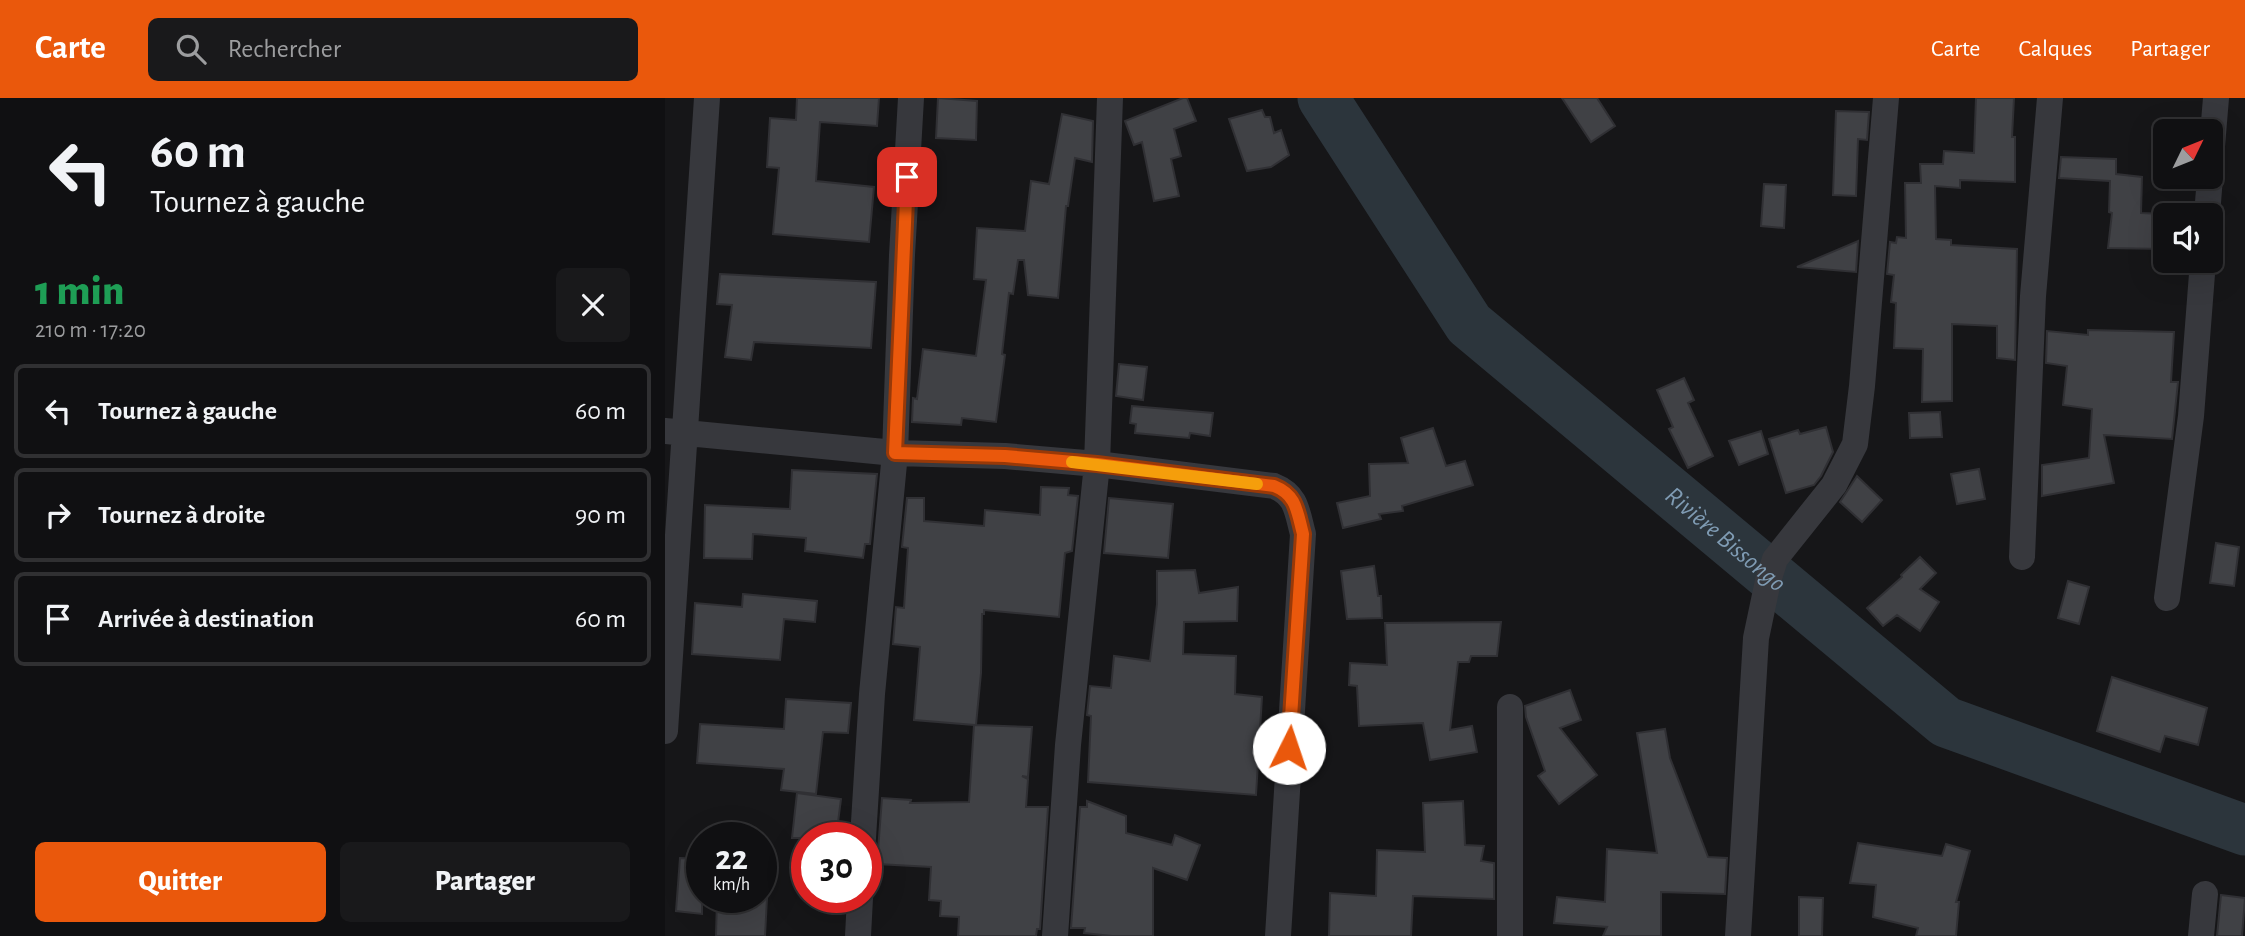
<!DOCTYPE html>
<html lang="fr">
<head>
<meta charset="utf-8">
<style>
	:root { --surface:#101012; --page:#19191b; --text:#f1f3f6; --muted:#9c9d9f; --line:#303032; --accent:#ea580c }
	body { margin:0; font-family:"Alegreya Sans",sans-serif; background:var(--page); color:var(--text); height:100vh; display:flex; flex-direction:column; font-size:26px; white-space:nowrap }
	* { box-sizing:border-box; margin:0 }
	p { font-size:23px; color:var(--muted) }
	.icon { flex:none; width:38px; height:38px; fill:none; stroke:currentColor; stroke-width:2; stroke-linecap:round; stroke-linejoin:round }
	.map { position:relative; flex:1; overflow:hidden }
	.side { display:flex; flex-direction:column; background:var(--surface); width:665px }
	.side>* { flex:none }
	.guide { background:#101012; color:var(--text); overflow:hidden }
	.needle { width:46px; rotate:47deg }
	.controls { position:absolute; left:1488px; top:21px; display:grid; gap:14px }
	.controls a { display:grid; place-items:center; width:70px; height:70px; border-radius:10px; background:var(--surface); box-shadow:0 7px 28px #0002,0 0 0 2px var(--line); font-size:35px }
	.speed { position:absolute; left:21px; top:724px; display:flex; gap:14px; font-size:35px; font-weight:700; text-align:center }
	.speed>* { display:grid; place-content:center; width:91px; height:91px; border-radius:50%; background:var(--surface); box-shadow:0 7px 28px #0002,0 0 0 2px var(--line); line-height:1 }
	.speed small { font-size:18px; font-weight:400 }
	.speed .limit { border:10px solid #d22; background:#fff; color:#111 }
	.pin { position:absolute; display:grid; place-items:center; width:60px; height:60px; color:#fff; margin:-30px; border-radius:14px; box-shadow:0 4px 10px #0006 }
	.me { position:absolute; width:77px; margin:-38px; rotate:4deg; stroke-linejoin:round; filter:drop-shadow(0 0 5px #0008) }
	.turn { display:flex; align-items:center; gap:24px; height:147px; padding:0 35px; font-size:32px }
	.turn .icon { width:91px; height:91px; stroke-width:2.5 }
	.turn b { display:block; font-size:49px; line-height:60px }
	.round { display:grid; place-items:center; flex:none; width:74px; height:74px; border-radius:10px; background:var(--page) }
	.headline { display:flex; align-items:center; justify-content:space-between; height:119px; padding:0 35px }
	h1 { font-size:42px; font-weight:800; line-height:52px; color:#1e9e55 }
	.action { display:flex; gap:14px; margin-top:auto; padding:14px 35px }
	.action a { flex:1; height:80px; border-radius:10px; background:var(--accent); color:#fff; font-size:28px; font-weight:800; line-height:80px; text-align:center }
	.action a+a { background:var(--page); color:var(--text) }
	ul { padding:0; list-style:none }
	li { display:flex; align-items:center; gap:21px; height:94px; margin:0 14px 10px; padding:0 21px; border:4px solid var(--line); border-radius:10px }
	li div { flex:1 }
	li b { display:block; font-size:26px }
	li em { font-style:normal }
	header { display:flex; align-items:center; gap:42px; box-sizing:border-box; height:98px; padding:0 35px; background:var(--accent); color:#fff }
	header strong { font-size:33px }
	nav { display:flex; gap:38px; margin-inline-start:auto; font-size:24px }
	.search { width:490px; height:63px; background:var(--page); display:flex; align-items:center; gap:18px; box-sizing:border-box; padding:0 24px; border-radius:10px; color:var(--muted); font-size:26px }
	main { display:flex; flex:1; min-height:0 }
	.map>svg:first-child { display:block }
</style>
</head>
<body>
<header>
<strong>Carte</strong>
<div class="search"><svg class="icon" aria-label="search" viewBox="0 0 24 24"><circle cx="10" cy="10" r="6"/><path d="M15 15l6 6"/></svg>Rechercher</div>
<nav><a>Carte</a><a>Calques</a><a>Partager</a></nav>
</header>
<main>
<section class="side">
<div class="guide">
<div class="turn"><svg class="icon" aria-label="left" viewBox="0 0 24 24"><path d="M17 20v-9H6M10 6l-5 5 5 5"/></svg><div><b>60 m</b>Tournez à gauche</div></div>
</div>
<div class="headline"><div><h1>1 min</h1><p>210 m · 17:20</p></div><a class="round"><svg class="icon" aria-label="close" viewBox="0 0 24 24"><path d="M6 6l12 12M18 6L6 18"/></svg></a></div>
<ul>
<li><svg class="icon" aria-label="left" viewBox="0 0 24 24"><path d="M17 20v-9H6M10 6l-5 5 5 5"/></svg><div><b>Tournez à gauche</b></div><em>60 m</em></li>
<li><svg class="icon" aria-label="right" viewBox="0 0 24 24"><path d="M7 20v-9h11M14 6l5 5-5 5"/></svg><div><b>Tournez à droite</b></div><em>90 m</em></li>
<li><svg class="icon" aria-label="arrive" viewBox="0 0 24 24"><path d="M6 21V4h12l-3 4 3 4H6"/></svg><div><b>Arrivée à destination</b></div><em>60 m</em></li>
</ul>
<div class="action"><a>Quitter</a><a>Partager</a></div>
</section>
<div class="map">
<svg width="1580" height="838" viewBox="0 0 1580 838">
	<rect width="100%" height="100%" fill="#161618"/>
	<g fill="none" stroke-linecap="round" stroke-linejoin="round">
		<path stroke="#2c353c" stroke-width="51" id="s1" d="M 658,0 L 804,226 L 1281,624 L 1580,732"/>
	</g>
	<path fill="#404145" stroke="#303034" stroke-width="2" d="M 132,0 L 214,0 L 212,28 L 155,24 L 151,83 L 209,89 L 204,144 L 108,136 L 114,70 L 102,69 L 105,20 L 131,22 Z
		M 273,0 L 312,3 L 311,42 L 271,40 Z
		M 518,0 L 522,0 L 531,23 L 509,31 L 516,58 L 506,61 L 514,98 L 489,103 L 477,44 L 469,47 L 460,23 Z
		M 897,0 L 932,0 L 950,28 L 926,44 Z
		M 1311,0 L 1349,0 L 1347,39 L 1350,39 L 1350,84 L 1295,82 L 1295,90 L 1270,88 L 1271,141 L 1286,142 L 1286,147 L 1352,151 L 1350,262 L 1332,260 L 1332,228 L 1287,226 L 1287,303 L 1257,304 L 1258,251 L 1229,250 L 1231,205 L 1226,204 L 1229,177 L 1222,176 L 1225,144 L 1231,145 L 1232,139 L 1241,140 L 1240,85 L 1256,85 L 1255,66 L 1278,66 L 1279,53 L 1309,55 Z
		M 597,12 L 600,19 L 605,19 L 609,35 L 616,32 L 624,57 L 606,69 L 582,73 L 564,21 Z
		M 1171,13 L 1204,14 L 1202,42 L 1193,41 L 1191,98 L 1168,97 Z
		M 397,16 L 428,23 L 427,64 L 410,60 L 403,108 L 401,108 L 393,200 L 363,197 L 359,162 L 353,162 L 348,196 L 344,195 L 337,256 L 340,257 L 331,324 L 297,320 L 296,327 L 247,324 L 248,300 L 252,301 L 258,251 L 311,258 L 321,182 L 309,181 L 312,130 L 360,133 L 366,83 L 384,86 Z
		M 1396,59 L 1451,61 L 1451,76 L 1477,79 L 1476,115 L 1500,116 L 1500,151 L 1443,150 L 1447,115 L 1444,114 L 1445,83 L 1394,80 Z
		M 1099,86 L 1121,87 L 1119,130 L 1096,128 Z
		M 1193,143 L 1191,174 L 1132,169 Z
		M 55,176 L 211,184 L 206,250 L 89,244 L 86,262 L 60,259 L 67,207 L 52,206 Z
		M 1423,232 L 1509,234 L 1506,284 L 1513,284 L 1507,341 L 1439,337 L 1449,385 L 1377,398 L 1377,367 L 1424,360 L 1427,311 L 1398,307 L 1402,268 L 1381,265 L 1382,233 L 1423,237 Z
		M 454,266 L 482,269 L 478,302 L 451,298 Z
		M 1019,280 L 1029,302 L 1023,305 L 1048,358 L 1023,370 L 1004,331 L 1008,329 L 992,292 Z
		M 467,308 L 548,315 L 545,338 L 525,335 L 524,340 L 470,335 L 471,326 L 465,325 Z
		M 1275,314 L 1277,339 L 1245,340 L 1244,315 Z
		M 1161,329 L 1168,354 L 1156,378 L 1149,387 L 1121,395 L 1104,341 L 1133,332 L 1135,336 Z
		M 768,330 L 781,368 L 800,363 L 808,387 L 737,408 L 738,413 L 714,416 L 716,421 L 678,430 L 672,405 L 705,398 L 704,366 L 743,365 L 736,340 Z
		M 1096,333 L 1103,356 L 1074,367 L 1064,343 Z
		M 1314,371 L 1320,401 L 1292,406 L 1286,376 Z
		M 127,372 L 212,376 L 205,446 L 200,446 L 198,460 L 140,453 L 141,440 L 88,436 L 87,461 L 39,460 L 40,407 L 125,411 Z
		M 1192,378 L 1217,402 L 1197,424 L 1175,404 Z
		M 376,389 L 404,390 L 403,397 L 413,398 L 407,453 L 400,455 L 394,519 L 319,512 L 319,516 L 317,516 L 316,575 L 311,627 L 367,629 L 363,679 L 357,678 L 363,681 L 361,709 L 383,709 L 375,831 L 372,831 L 371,838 L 293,838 L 294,819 L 275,818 L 276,803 L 264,802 L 266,769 L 212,766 L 217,700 L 246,702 L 245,705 L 304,704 L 309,627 L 249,622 L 255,549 L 228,546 L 231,509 L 239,510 L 243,450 L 237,449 L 242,400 L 259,400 L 259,423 L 319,428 L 320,412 L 375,417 Z
		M 444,400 L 508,406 L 503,460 L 439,455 Z
		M 1551,445 L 1574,449 L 1569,488 L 1545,485 Z
		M 1255,459 L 1271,475 L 1255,491 L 1274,504 L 1255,533 L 1232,517 L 1218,528 L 1202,510 L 1237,479 L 1236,477 Z
		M 709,468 L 713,498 L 716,498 L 717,520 L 682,521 L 676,473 Z
		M 530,472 L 534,495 L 573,489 L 572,523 L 519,524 L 518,556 L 571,558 L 570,596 L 597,599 L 591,697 L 423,684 L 426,618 L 422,617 L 425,588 L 446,590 L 449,558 L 485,563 L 492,506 L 492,473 Z
		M 1403,483 L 1424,489 L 1414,526 L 1393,520 Z
		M 78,496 L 152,503 L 150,524 L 119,521 L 115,562 L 27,556 L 30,505 L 77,509 Z
		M 836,524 L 832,558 L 806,558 L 804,564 L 793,564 L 785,632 L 807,628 L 812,654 L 765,662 L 758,625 L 694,628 L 692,588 L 684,587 L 685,565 L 722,567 L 720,525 Z
		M 1447,579 L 1542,610 L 1533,647 L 1500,638 L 1495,654 L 1432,633 Z
		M 905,592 L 916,622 L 895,630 L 932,677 L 894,706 L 873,678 L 880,673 L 861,619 L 860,608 Z
		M 121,601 L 186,605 L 183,635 L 158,634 L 151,696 L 116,692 L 119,671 L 32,665 L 35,626 L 119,631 Z
		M 1000,631 L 1005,660 L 1043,759 L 1062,760 L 1060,796 L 996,794 L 996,838 L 938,838 L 942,829 L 889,825 L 892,799 L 940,804 L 942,751 L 992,755 L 972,635 Z
		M 132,695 L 176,701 L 171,740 L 127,740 Z
		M 422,703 L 461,718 L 461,735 L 507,747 L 510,737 L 535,747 L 522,782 L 488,770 L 488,838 L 447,838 L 419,835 L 420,830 L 406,830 L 415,709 L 422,709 Z
		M 798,703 L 800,747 L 819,748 L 816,763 L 829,765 L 829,801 L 748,798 L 746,838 L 664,838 L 665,795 L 711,798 L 712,752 L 760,754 L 758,705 Z
		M 1193,745 L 1277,758 L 1281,746 L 1305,753 L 1291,804 L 1294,804 L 1291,838 L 1251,838 L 1253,830 L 1208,819 L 1211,787 L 1185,785 Z
		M 15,760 L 37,761 L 37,816 L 11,813 Z
		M 1556,797 L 1580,800 L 1577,838 L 1552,838 Z
		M 1134,799 L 1158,800 L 1157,838 L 1134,838 Z
		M 52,800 L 102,800 L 100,838 L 51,838 Z"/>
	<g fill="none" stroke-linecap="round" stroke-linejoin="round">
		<path stroke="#37383d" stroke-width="26" d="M 1545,72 L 1551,0
			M 1542,117 L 1545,79
			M 0,333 L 230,355 L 340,358 L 432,366 L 609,388 C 632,397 632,414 638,436 L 613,838
			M 1357,459 L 1368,198 L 1385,0
			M 1502,500 L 1526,318 L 1538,163
			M 845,609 L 845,838
			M 0,633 L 42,0
			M 198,740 L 207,596 L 230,355 L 237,157 L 246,0
			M 193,838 L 195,800
			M 390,838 L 403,647 L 432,366 L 445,0
			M 1073,838 L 1091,540 L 1103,483 L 1110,461 L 1169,387 L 1190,346 L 1197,288 L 1221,0
			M 1536,838 L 1540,796"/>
	</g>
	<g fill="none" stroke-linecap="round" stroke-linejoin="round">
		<defs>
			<path id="route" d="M 242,79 L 230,355 L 340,358 L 432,366 L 609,388 C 632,397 632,414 638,436 L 624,650"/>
		</defs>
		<use href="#route" stroke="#983908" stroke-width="18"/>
		<use href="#route" stroke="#ea580c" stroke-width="12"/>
		<path stroke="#f59e0b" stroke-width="12" d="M 407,364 L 592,386"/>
	</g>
	<g text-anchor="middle" stroke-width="7" stroke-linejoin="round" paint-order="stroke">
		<g font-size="26" font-style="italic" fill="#7f9bb3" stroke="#111113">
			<text dy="9" stroke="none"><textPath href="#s1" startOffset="604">Rivière Bissongo</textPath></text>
		</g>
	</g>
</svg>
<div class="controls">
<a><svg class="needle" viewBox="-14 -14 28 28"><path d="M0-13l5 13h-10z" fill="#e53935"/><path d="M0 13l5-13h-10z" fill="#9c9d9f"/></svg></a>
<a><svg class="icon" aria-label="sound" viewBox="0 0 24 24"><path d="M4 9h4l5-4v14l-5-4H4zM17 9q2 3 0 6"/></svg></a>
</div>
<div class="speed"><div>22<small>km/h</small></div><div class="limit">30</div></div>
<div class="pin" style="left:242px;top:79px;background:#d93025"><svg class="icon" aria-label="arrive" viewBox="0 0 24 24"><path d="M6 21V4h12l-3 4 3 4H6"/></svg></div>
<svg class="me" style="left:624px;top:650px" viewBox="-20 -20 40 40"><circle r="19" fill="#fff"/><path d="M0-13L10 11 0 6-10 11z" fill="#ea580c"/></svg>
</div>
</main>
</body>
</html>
